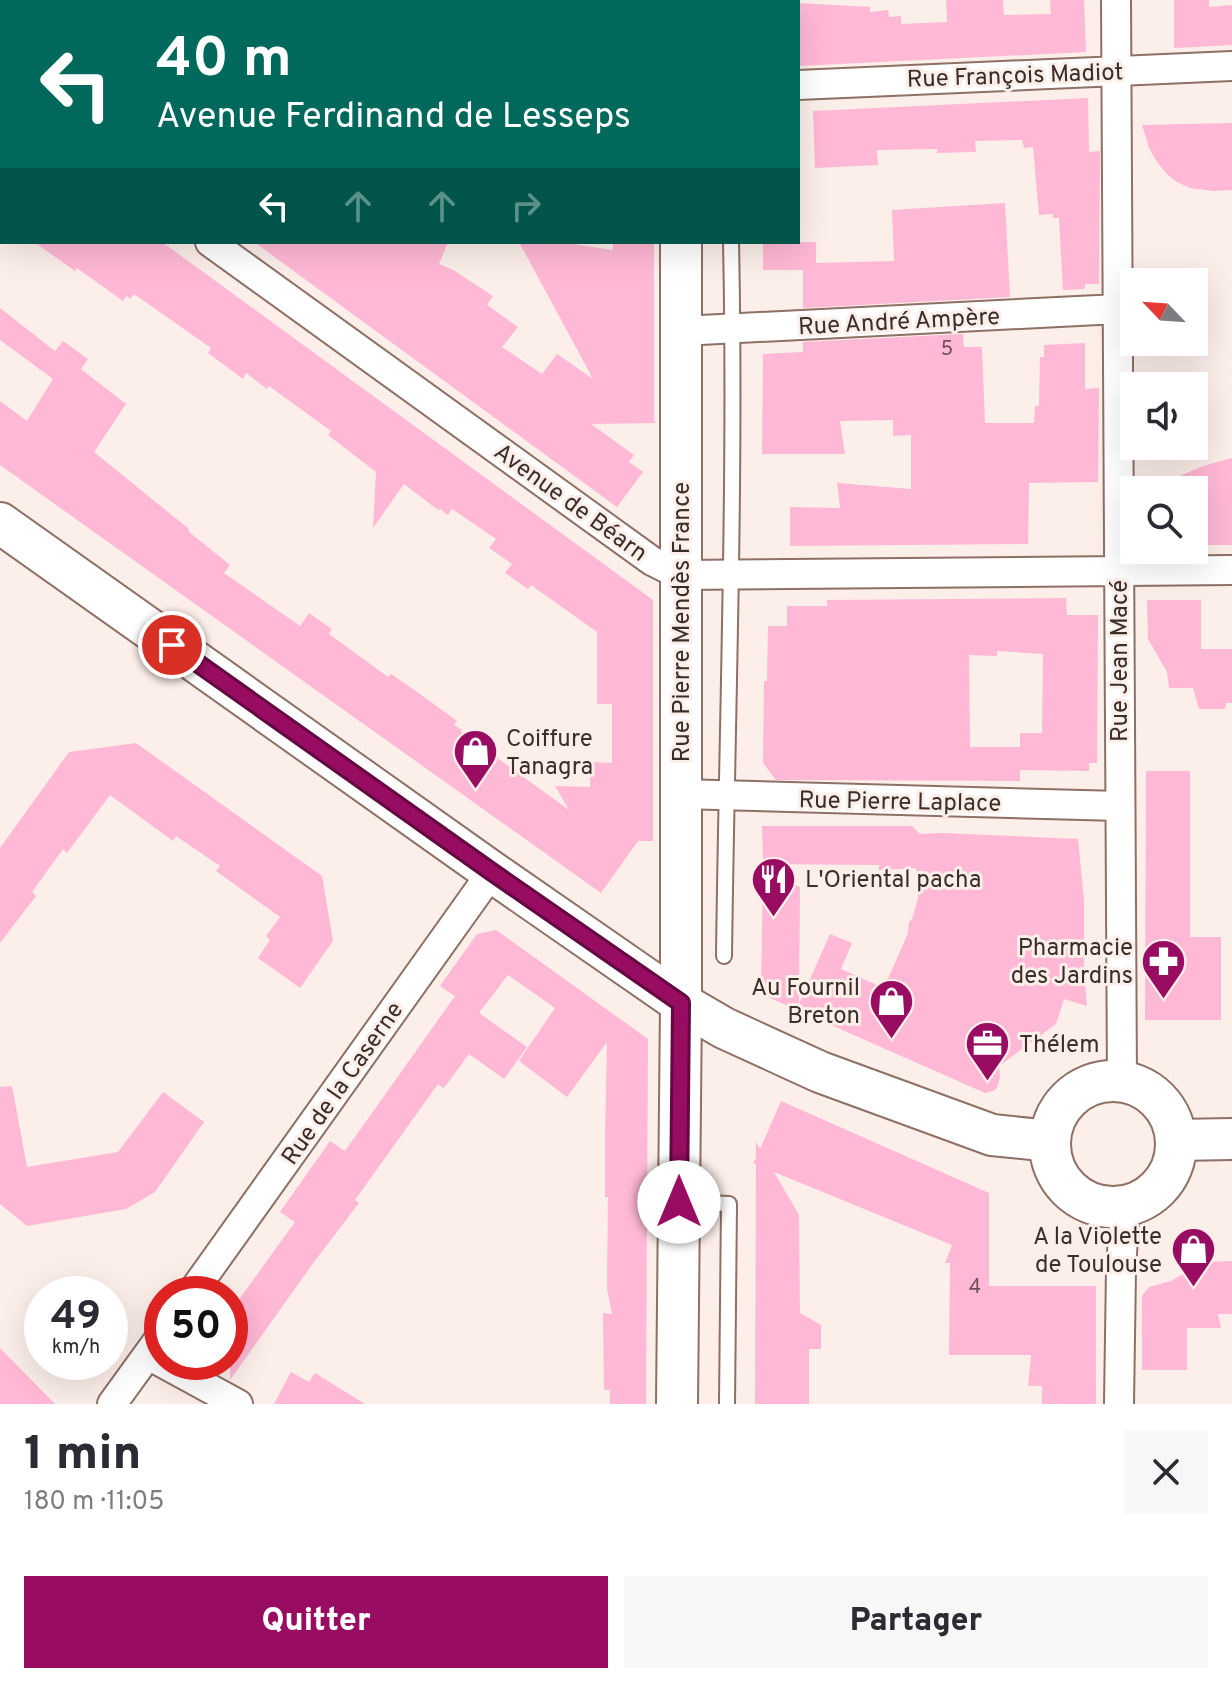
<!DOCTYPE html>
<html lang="fr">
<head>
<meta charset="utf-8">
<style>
	:root { --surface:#fff; --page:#f7f7f7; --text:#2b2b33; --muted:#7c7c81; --accent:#980d62 }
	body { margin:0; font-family:Overpass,sans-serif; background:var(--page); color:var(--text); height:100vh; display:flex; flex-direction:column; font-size:30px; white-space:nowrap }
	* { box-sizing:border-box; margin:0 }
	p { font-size:26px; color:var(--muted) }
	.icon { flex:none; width:44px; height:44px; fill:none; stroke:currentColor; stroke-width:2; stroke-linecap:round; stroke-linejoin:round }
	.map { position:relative; height:1404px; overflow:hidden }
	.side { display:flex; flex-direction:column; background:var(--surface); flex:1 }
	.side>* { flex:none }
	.hud { position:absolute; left:0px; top:0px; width:800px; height:244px; box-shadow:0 8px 32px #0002; background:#00695c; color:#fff; overflow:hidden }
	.needle { width:52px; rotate:295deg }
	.buttons { position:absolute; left:1120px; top:268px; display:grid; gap:16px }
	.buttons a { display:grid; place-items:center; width:88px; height:88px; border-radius:0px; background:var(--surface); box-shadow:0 8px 32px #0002; font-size:40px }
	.speed { position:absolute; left:24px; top:1276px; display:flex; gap:16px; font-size:40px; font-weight:700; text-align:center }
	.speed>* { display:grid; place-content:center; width:104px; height:104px; border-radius:50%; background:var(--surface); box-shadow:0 8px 32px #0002; line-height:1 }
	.speed small { font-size:20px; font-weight:400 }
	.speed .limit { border:12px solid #d22; background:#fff; color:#111 }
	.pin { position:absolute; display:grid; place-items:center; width:68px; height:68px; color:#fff; margin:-34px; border:4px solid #fff; border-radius:50%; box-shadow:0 2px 8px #0007 }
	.me { position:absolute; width:88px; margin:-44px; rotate:0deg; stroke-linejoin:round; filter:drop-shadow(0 0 6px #0008) }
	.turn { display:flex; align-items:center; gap:28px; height:168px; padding:0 24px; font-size:36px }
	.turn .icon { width:104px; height:104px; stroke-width:2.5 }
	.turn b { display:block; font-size:56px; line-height:68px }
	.lanes { display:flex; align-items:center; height:76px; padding:0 24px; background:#0003; justify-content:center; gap:40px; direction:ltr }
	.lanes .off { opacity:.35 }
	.round { display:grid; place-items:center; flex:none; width:84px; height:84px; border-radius:0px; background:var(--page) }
	.summary { display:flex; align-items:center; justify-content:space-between; height:136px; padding:0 24px }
	h1 { font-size:48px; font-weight:800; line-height:60px }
	.action { display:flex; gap:16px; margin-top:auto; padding:16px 24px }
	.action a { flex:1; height:92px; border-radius:0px; background:var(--accent); color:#fff; font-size:32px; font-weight:800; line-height:92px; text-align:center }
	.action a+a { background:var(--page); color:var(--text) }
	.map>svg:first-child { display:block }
</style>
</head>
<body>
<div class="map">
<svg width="1232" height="1404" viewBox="0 0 1232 1404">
	<rect width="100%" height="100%" fill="#fceee9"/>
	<path fill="#ffb8d5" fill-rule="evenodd" d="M 946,0 L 1003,0 L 1004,15 L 1051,14 L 1050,0 L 1084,0 L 1086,52 L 798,66 L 798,3 L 870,7 L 870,12 L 888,10 L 889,17 L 901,16 L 901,24 L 947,22 Z
		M 1174,0 L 1209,0 L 1209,7 L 1232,5 L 1232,45 L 1174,48 Z
		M 1088,98 L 1089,152 L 1100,151 L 1099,284 L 1085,284 L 1085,289 L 1063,290 L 1059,218 L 1053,218 L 1053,214 L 1039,215 L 1033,147 L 1024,148 L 1022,140 L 975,141 L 976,152 L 937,153 L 937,149 L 877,150 L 878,165 L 815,168 L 813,111 Z
		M 1232,123 L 1232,190 L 1213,191 L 1190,188 L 1177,182 L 1167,174 L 1157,162 L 1149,148 L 1142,125 Z
		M 1005,203 L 1010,297 L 803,308 L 803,270 L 763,270 L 763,242 L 816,242 L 816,263 L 894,261 L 892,210 Z
		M 34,242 L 162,242 L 653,600 L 653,841 L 638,841 L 601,893 L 0,465 L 0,401 L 27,421 L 53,379 L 0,340 L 0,308 L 55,351 L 63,341 L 88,359 L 81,369 L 126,404 L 94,452 L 189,529 L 188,531 L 230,565 L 224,573 L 300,626 L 309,613 L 332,629 L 329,634 L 388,677 L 391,674 L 420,694 L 457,721 L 454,725 L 462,730 L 460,731 L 569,810 L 555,786 L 590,787 L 590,762 L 612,763 L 612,704 L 597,704 L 597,632 L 531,585 L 528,589 L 505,573 L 512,564 L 489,548 L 496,539 L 452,509 L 448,515 L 440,509 L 438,510 L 404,484 L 373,528 L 376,472 L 328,435 L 331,431 L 269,386 L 267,389 L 246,373 L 243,379 L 208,353 L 211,348 L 134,294 L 130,299 L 126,296 L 123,301 L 77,268 L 75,271 Z
		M 254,242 L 448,242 L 439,264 L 453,270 L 493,296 L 487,305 L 518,327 L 502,347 L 542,374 L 557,354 L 593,379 L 519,242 L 560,242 L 613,250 L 613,242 L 654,242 L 654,421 L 657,423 L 591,424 L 634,455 L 629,462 L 643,472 L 617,507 Z
		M 963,334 L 964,347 L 982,347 L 985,423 L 1034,423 L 1035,406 L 1039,406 L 1040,357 L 1044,357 L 1044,345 L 1085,343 L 1085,389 L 1099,388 L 1098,482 L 1029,483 L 1028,544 L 790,546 L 790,507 L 840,508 L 837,483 L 911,489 L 911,435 L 893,436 L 893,420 L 840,421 L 845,454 L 762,454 L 763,354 L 803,352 L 803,342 Z
		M 1232,458 L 1232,545 L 1194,545 L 1194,490 L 1146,490 L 1203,466 Z
		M 1066,598 L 1067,615 L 1098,615 L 1097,763 L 1089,763 L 1089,771 L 1020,770 L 1020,781 L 802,780 L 776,780 L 763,763 L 764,681 L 767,681 L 768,626 L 787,626 L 787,606 L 827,606 L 827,600 ZM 997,651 L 1043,654 L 1042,733 L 1020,733 L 1020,747 L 970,747 L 969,655 L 997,656 Z
		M 1147,600 L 1201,600 L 1201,649 L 1232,649 L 1232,703 L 1226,703 L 1225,709 L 1199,709 L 1193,688 L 1169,688 L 1167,672 L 1148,639 Z
		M 136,743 L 322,876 L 333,941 L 300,988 L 258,958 L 270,940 L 266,936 L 280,917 L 216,871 L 220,866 L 176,836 L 173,841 L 110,795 L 67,853 L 63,849 L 32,892 L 36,896 L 0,943 L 0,848 L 69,752 Z
		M 1146,771 L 1190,771 L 1190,937 L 1221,937 L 1221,1020 L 1145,1020 Z
		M 762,826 L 912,826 L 920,834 L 943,833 L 1078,839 L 1084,900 L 1084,971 L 1087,1006 L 1064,999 L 1056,1024 L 999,1066 L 1000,1077 L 997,1088 L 993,1091 L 985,1093 L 761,994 L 763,869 L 800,887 L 799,1004 L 830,934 L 852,943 L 841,969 L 884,988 L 908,933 L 909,922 L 912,919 L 918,898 L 916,868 L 879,870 L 879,865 L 763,864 Z
		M 496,930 L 648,1039 L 646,1404 L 610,1404 L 610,1390 L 604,1390 L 603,1313 L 612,1314 L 607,1288 L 608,1197 L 605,1197 L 605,1139 L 607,1042 L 567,1097 L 519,1061 L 555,1008 L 508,975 L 479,1013 L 527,1047 L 504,1079 L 469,1054 L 447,1084 L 443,1088 L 438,1084 L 355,1200 L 359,1203 L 314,1262 L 230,1380 L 230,1312 L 295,1222 L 280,1212 L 330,1141 L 345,1151 L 455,996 L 440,986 L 477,934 Z
		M 12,1086 L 27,1167 L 118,1152 L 163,1092 L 204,1122 L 155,1192 L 126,1209 L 27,1226 L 0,1204 L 0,1087 Z
		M 781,1101 L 989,1193 L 989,1286 L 1096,1286 L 1096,1404 L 1042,1404 L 1042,1386 L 1028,1386 L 1031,1355 L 949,1355 L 950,1263 L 945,1263 L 952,1245 L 774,1172 L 799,1215 L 800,1313 L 821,1325 L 821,1349 L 809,1349 L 809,1404 L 755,1404 L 756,1164 L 753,1163 L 756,1158 L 756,1142 L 760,1149 Z
		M 1232,1261 L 1232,1314 L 1218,1314 L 1221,1328 L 1187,1328 L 1187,1370 L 1142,1370 L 1142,1296 L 1149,1287 L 1171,1281 L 1204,1262 Z
		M 0,1348 L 55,1404 L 0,1404 Z
		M 291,1372 L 309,1382 L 315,1373 L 365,1404 L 274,1404 Z"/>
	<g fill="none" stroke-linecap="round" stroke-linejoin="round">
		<defs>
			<path id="lane" d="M 727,0 L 727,2
				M 724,956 C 727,718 736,480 731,242
				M 683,1202 L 729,1204 L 727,1404"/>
			<path id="street" d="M 316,0 L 320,2
				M 1116,0 L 1122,1082
				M 414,2 L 415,0
				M 798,85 L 1232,66
				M 0,91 L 2,92
				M 210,242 L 652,561 L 680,575 L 1232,570
				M 681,331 L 1118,309
				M 680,794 L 1120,806
				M 191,1294 L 492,872
				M 148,1355 L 238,1404
				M 112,1404 L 162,1335
				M 1119,1404 L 1121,1269 L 1125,1206"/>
			<path id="secondary" d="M 681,2 L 681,0
				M 0,523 L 492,872 L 681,1003 L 724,1028 L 820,1072 L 992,1135 L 1050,1141
				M1050 1144a63 63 0 1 1 126 0a63 63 0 1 1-126 0Z
				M 1176,1140 L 1232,1139
				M 677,1404 L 681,1003 L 681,242"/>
		</defs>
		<use href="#lane" stroke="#8e7065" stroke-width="18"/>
		<use href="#street" stroke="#8e7065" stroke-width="32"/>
		<use href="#secondary" stroke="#8e7065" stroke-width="44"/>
		<use href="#lane" stroke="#fff" stroke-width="14"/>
		<use href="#street" stroke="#fff" stroke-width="28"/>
		<use href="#secondary" stroke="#fff" stroke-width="40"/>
	</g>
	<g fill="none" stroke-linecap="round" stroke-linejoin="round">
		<defs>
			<path id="route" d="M 172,645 L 492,872 L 681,1003 L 679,1202"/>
		</defs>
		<use href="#route" stroke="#630840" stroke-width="20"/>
		<use href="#route" stroke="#980d62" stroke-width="14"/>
	</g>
	<defs>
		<symbol id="shop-pin" viewBox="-11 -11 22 30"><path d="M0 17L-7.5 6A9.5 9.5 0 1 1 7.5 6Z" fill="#980d62" stroke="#fceee9"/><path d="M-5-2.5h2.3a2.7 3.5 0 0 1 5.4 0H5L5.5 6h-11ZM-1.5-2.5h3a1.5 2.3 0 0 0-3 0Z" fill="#fff"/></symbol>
		<symbol id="restaurant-pin" viewBox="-11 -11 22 30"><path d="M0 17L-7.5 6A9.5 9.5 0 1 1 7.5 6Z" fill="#980d62" stroke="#fceee9"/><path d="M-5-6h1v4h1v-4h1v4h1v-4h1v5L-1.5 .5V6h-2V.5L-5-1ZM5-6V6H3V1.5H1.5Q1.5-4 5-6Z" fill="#fff"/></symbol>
		<symbol id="pharmacy-pin" viewBox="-11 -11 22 30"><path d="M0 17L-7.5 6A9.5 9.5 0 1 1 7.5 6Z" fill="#980d62" stroke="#fceee9"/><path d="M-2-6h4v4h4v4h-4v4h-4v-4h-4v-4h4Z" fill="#fff"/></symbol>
		<symbol id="office-pin" viewBox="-11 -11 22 30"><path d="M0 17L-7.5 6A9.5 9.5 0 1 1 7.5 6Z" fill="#980d62" stroke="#fceee9"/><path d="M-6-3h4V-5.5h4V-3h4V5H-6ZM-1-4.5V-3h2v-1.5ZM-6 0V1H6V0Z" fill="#fff"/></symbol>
	</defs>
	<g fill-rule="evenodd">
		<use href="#shop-pin" x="450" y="726" width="51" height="69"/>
		<use href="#restaurant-pin" x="748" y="854" width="51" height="69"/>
		<use href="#pharmacy-pin" x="1138" y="936" width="51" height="69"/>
		<use href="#shop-pin" x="866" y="976" width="51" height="69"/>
		<use href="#office-pin" x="962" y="1018" width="51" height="69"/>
		<use href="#shop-pin" x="1168" y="1224" width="51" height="69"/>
	</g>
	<g text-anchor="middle" stroke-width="6" stroke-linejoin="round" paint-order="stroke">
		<g font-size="20" fill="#6d5155">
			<text x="947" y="355">5</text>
			<text x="975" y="1293">4</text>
		</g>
		<g font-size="24" fill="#3c2f2a" stroke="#fceee9">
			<text transform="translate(1015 75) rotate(-2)" y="8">Rue François Madiot</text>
			<text transform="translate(899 321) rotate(-3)" y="8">Rue André Ampère</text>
			<text transform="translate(571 502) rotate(36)" y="8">Avenue de Béarn</text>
			<text transform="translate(681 622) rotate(-90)" y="8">Rue Pierre Mendès France</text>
			<text transform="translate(1119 661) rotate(-90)" y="8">Rue Jean Macé</text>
			<text transform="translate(900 801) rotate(1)" y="8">Rue Pierre Laplace</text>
			<text transform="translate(342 1083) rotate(-55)" y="8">Rue de la Caserne</text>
		</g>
		<g font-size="24" fill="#3c2f2a" stroke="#fceee9" text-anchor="start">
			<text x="506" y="746">Coiffure<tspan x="506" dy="28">Tanagra</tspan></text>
			<text x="805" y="887">L'Oriental pacha</text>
			<text x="1133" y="955" text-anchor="end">Pharmacie<tspan x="1133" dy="28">des Jardins</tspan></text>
			<text x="860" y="995" text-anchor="end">Au Fournil<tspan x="860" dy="28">Breton</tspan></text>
			<text x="1019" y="1052">Thélem</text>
			<text x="1162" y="1244" text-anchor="end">A la Violette<tspan x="1162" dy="28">de Toulouse</tspan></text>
		</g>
	</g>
</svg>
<div class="buttons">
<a><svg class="needle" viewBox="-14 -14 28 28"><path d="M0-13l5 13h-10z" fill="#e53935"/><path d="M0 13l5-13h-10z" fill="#7c7c81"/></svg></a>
<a><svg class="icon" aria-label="sound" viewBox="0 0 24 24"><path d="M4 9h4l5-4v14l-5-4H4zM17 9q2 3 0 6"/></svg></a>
<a><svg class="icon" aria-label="search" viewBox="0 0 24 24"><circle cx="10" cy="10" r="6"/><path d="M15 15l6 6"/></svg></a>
</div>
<div class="speed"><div>49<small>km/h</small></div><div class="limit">50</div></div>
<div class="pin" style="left:172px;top:645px;background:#d93025"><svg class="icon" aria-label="arrive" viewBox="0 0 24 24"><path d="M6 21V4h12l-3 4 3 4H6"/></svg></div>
<svg class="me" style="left:679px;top:1202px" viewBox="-20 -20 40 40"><circle r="19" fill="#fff"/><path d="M0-13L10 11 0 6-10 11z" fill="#980d62"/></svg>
<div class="hud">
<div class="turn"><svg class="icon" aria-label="left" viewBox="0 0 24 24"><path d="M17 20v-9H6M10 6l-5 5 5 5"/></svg><div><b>40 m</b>Avenue Ferdinand de Lesseps</div></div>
<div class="lanes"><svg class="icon" aria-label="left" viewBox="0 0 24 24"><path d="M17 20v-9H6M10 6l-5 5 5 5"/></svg><svg class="icon off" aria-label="ahead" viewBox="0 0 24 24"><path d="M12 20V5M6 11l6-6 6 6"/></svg><svg class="icon off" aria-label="ahead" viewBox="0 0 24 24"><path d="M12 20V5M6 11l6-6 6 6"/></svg><svg class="icon off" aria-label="right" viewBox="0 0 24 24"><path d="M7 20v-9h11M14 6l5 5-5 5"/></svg></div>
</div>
</div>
<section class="side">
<div class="summary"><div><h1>1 min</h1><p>180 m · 11:05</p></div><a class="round"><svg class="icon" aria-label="close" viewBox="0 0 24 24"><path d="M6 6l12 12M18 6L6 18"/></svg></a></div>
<div class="action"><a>Quitter</a><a>Partager</a></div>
</section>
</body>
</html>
